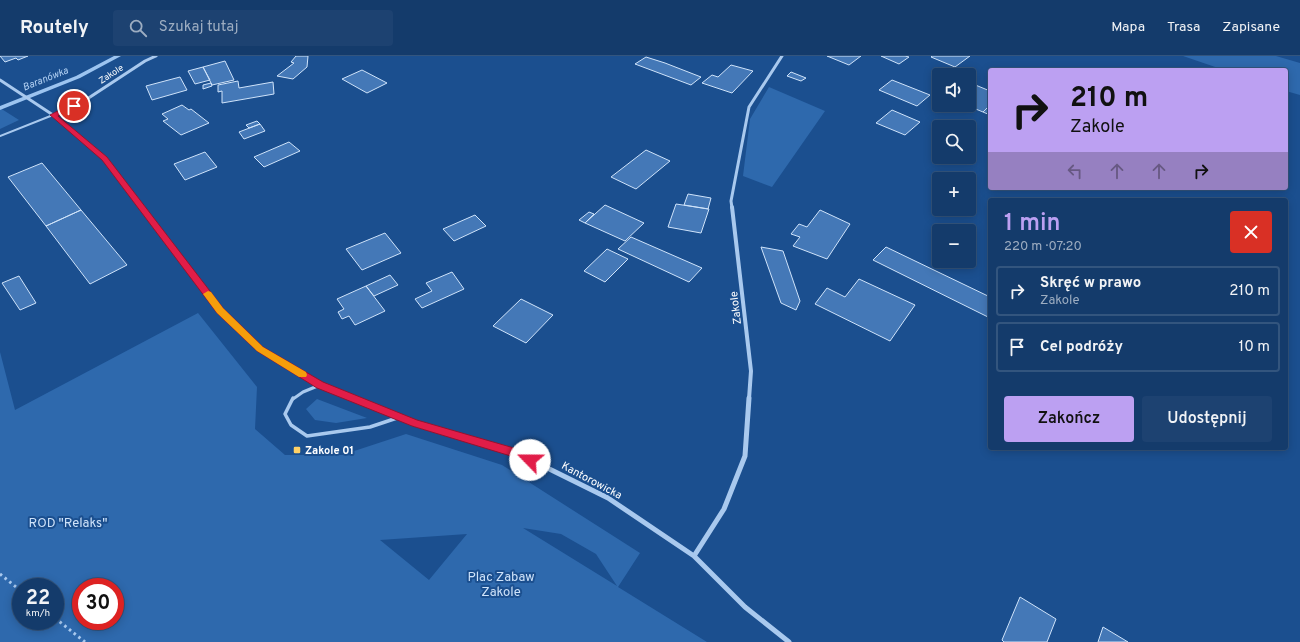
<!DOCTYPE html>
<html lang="pl">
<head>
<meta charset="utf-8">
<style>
	:root { --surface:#143b6b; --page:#1d4271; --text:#f1f3f6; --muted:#9dadc1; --line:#33557e; --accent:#bca0f2 }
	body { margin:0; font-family:Overpass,sans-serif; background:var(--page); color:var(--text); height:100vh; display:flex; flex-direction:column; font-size:15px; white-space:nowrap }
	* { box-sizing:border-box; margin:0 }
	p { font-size:13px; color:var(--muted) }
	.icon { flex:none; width:22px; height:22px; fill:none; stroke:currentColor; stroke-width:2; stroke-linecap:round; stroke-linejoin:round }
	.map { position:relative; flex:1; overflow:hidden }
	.details { position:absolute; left:988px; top:142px; width:300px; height:252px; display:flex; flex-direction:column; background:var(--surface); border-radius:4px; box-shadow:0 2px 10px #0003,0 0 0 1px var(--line) }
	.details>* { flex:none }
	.top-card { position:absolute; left:988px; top:12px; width:300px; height:122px; border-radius:4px; box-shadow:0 2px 10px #0003,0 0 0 1px var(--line); background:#bca0f2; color:#111; overflow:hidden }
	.buttons { position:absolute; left:932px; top:12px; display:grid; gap:8px }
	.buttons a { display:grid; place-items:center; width:44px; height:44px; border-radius:4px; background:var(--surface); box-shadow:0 2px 10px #0003,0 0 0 1px var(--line); font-size:20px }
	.speed { position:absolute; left:12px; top:522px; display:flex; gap:8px; font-size:20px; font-weight:700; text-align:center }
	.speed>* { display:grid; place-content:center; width:52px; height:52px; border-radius:50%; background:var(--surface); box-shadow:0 2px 10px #0003,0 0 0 1px var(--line); line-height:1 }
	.speed small { font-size:10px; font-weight:400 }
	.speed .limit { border:6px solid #d22; background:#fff; color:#111 }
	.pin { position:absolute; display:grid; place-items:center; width:34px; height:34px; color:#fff; margin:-17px; border:2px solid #fff; border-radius:50%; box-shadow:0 1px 4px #0007 }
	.me { position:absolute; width:44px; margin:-22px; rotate:293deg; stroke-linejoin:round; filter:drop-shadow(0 0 3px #0008) }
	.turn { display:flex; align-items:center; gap:14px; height:84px; padding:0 16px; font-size:18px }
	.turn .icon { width:52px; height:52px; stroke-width:2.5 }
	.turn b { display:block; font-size:28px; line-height:34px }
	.lanes { display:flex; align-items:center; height:38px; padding:0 16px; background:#0003; justify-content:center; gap:20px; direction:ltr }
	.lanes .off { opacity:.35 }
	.round { display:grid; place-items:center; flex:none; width:42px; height:42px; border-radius:4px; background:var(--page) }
	.overview { display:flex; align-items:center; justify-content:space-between; height:68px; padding:0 16px }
	h1 { font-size:24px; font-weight:600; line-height:30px; color:var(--accent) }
	.button { display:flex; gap:8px; margin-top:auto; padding:8px 16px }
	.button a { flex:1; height:46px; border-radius:4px; background:var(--accent); color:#111; font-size:16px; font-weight:600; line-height:46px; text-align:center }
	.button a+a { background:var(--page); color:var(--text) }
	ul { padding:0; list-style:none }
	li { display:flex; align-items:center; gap:12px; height:50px; margin:0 8px 6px; padding:0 8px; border:2px solid var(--line); border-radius:4px }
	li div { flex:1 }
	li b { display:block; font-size:15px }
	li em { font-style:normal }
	header { display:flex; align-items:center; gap:24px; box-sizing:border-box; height:56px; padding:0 20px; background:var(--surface); border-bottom:1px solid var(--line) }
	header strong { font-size:19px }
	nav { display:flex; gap:22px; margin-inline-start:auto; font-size:14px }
	.search { width:280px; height:36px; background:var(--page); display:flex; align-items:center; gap:10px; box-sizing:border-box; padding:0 14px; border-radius:4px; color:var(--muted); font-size:15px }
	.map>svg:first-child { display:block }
</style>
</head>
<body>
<header>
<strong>Routely</strong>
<div class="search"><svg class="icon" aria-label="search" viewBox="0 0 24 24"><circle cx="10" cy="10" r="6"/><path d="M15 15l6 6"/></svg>Szukaj tutaj</div>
<nav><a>Mapa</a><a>Trasa</a><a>Zapisane</a></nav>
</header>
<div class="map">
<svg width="1300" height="586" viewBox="0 0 1300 586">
	<rect width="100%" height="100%" fill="#1b4f8f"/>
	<path fill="#2e69ad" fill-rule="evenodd" d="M 1183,0 L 1276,0 L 1300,7 L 1300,39 L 1286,35 L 1286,14 L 1224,14 Z
		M 769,31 L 825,55 L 772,131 L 743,120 L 750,63 Z
		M 0,52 L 19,64 L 0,73 Z
		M 198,257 L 257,331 L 255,373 L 285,399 L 342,399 L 406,378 L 502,409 L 640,497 L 618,531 L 707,586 L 0,586 L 0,296 L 15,354 ZM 523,472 L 561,478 L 596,498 L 617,530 ZM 467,478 L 429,524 L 380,484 ZM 21,531 L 55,531 L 55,565 L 21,565 ZM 81,531 L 115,531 L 115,565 L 81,565 Z
		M 317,343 L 367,362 L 336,367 L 315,364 L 306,353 Z"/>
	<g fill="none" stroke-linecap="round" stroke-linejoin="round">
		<path fill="#9cc4f0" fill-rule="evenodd" d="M 114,0 L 121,0 L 80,22 L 0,54 L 0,50 L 76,20 Z"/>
	</g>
	<path fill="#4478b7" stroke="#cfe3fa" d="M 0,0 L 28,0 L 18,4 L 16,2 L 5,6 Z
		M 296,0 L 308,0 L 307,11 L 293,23 L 277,20 L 294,7 L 291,6 Z
		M 827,0 L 861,0 L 849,9 Z
		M 881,0 L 905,0 L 909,1 L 899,8 Z
		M 932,0 L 970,0 L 955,11 L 931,1 Z
		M 646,1 L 665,7 L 701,21 L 691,29 L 635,8 Z
		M 225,5 L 234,24 L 212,29 L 203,11 Z
		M 731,9 L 753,15 L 732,37 L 702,27 L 712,19 L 718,21 Z
		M 203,11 L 210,24 L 195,28 L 188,15 Z
		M 362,14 L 387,27 L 367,37 L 342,23 Z
		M 791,16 L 806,22 L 801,25 L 787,20 Z
		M 180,21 L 187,34 L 152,44 L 146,30 Z
		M 892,24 L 930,39 L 917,50 L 879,34 Z
		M 238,25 L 239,32 L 273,26 L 274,38 L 222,47 L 222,35 L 218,36 L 218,29 Z
		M 211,27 L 212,30 L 203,33 L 203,29 Z
		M 973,28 L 990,35 L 990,49 L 983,56 L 966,49 L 969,49 L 969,32 Z
		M 182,49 L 189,54 L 191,53 L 209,67 L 181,79 L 163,65 L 168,63 L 162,58 Z
		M 990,49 L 990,59 L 983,56 Z
		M 892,54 L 920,66 L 905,79 L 876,67 Z
		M 257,65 L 260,68 L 249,72 L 246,69 Z
		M 260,68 L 265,75 L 244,83 L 239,76 Z
		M 289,86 L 300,95 L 264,111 L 254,101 Z
		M 646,94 L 670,105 L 636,133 L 611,121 Z
		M 205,96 L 217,111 L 185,124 L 174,108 Z
		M 42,107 L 81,154 L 46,170 L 8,121 Z
		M 688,138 L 711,142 L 708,153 L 684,149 Z
		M 676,148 L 709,153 L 701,177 L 668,171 Z
		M 605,149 L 644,167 L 625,185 L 585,167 Z
		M 81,154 L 127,209 L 90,228 L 46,170 Z
		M 820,154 L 850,168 L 827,203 L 793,190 L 800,181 L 791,178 L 799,168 L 807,171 Z
		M 589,156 L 594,158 L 585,167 L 579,164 Z
		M 475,159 L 486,170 L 454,185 L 443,173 Z
		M 385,177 L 401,197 L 362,214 L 346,193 Z
		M 631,181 L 702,212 L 689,226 L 618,193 Z
		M 761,191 L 783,195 L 800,245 L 796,254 L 781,247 Z
		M 886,191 L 990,241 L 990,262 L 873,204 Z
		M 607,193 L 628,203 L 605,226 L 584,215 Z
		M 452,216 L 464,233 L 422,252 L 415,243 L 432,235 L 426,227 Z
		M 390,219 L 398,229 L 374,240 L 366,230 Z
		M 19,220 L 36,247 L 20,254 L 2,227 Z
		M 859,223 L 915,249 L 890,285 L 815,248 L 827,232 L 845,241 Z
		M 366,230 L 385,255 L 355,269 L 349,260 L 342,263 L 338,256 L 344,253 L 337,243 Z
		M 521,243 L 553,259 L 526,287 L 493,270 Z
		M 1020,541 L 1056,563 L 1047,586 L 1004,586 L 1002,584 Z
		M 1103,571 L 1128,586 L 1098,586 Z"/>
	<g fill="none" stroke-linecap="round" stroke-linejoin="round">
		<path stroke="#a9c9ee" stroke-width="3" stroke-dasharray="2.5 3.5" stroke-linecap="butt" d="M 0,518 L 21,535
			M 55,562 L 85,586"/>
		<path stroke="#a9c9ee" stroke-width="2" d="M 0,80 L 53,59"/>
		<path stroke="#a9c9ee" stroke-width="3" d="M 293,343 L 303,336 L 320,329"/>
		<path stroke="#a9c9ee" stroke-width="3.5" d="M 293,342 L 285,358 L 291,369 L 307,380 L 370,371 L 397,362"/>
		<path stroke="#a9c9ee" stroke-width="3" d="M 0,24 L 53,59 L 105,102 L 142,152
			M 53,59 L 84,45 L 145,5 L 156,0
			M 732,152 L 731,145 L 749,51 L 782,0"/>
		<path stroke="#a9c9ee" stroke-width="4" d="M 142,151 L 220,255 L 260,293 L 320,329 L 355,343
			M 732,151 L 751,315 L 749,343"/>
		<path stroke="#a9c9ee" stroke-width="5" d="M 353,342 L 415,368 L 517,397 L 608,442 L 694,500 L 745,551 L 789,586
			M 694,500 L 724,453 L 745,400 L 749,342"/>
	</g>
	<path fill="#e11d48" stroke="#92132f" d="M 71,48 L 77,50 L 58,60 L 107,101 L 223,252 L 263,291 L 323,326 L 417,364 L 521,394 L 534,401 L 535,404 L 534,407 L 530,408 L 514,401 L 412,370 L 317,332 L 257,295 L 217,257 L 102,104 L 50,59 Z"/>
	<path fill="#f59e0b" d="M 208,235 L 211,236 L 223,252 L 263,291 L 306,316 L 307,319 L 306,321 L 299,321 L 257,295 L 217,257 L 203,238 Z"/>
	<rect fill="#ffd166" stroke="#1b4f8f" stroke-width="1.5" x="293" y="390" width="8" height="8" rx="2"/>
	<g text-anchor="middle" stroke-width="4" stroke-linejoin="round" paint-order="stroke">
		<g font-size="9" fill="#fff" stroke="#1b4f8f">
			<text transform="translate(111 18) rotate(-33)" y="3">Zakole</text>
		</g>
		<g font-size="10" font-style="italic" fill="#b5d3f5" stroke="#1b4f8f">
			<text transform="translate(45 22) rotate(-22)" y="4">Baranówka</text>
		</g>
		<g font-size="11" fill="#fff" stroke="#1b4f8f">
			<text transform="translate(735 252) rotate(-97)" y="4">Zakole</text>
			<text transform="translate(592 424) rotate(28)" y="4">Kantorowicka</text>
		</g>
		<g font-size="11" font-weight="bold" fill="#fff" stroke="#1b4f8f" text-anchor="start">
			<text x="305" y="398">Zakole 01</text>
		</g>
		<g font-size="13" fill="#cfe3fa" stroke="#1b4f8f">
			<text x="68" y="471">ROD "Relaks"</text>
			<text x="501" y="525">Plac Zabaw<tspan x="501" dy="15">Zakole</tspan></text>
		</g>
	</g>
</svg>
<div class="buttons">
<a><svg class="icon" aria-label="sound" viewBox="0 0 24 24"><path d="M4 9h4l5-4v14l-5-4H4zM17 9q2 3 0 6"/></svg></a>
<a><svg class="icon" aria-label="search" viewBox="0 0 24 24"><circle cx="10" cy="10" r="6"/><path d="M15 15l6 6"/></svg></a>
<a>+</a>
<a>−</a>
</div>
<div class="speed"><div>22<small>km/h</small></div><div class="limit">30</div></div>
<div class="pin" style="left:74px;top:50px;background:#d93025"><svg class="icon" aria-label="arrive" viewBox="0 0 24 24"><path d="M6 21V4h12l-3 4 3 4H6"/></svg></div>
<svg class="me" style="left:530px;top:404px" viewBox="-20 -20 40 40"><circle r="19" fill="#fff"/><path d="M0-13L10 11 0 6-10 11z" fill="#e11d48"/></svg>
<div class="top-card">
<div class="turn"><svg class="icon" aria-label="right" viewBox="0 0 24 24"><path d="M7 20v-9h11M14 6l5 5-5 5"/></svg><div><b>210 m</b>Zakole</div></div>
<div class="lanes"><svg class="icon off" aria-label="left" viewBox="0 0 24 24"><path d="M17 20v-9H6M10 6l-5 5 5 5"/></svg><svg class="icon off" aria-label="ahead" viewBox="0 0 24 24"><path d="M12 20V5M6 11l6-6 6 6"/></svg><svg class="icon off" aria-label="ahead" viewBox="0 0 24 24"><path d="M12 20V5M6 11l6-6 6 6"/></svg><svg class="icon" aria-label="right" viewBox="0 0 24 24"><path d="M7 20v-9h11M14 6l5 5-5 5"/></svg></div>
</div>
<section class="details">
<div class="overview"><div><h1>1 min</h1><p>220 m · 07:20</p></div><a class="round" style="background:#d93025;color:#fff"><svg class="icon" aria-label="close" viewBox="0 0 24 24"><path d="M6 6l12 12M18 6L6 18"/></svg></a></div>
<ul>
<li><svg class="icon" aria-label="right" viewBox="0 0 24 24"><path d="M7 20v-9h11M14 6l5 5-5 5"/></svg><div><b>Skręć w prawo</b><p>Zakole</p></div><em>210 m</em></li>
<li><svg class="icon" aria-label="arrive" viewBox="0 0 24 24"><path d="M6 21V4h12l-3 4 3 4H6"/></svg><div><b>Cel podróży</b></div><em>10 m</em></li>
</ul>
<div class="button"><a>Zakończ</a><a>Udostępnij</a></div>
</section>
</div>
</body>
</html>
